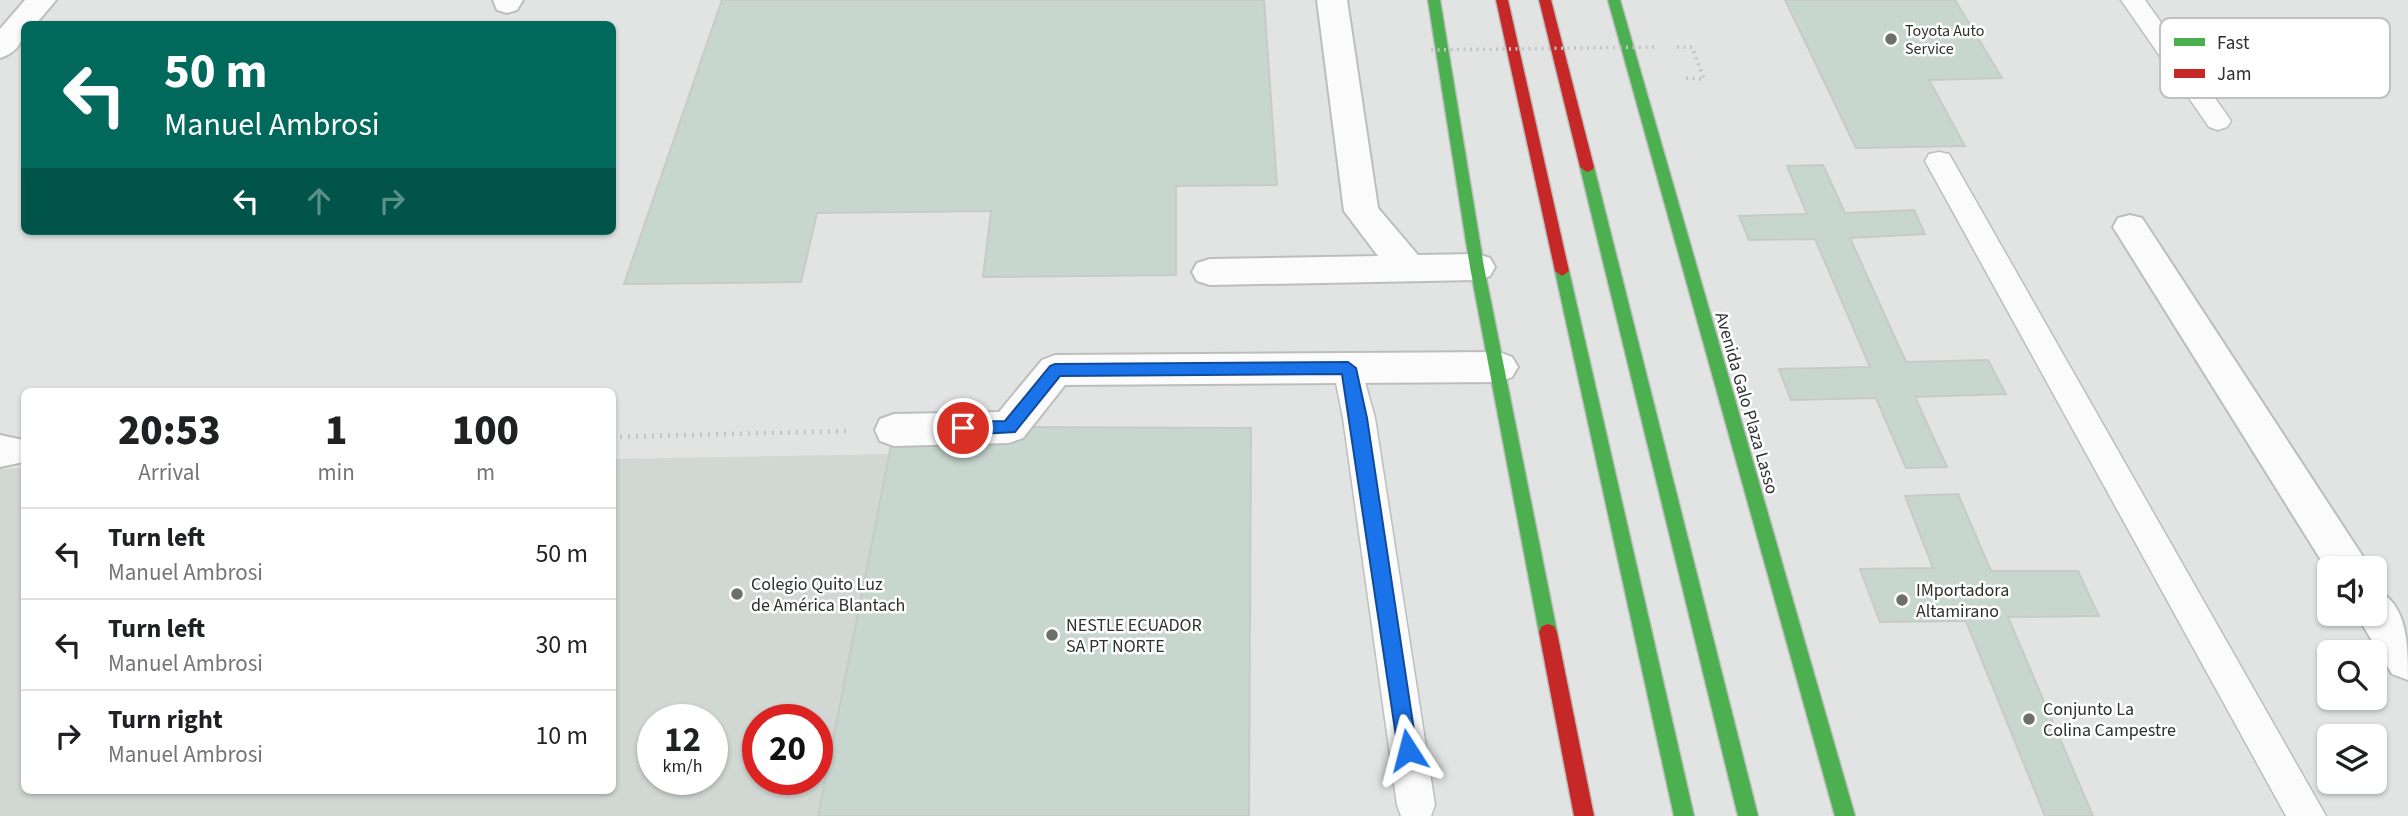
<!DOCTYPE html>
<html lang="en">
<head>
<meta charset="utf-8">
<style>
	:root { --surface:#fff; --page:#f2f2f2; --text:#202124; --muted:#757577; --line:#e0e0e0 }
	body { margin:0; font-family:"Source Sans 3",sans-serif; background:var(--page); color:var(--text); height:100vh; display:flex; flex-direction:column; font-size:26px; white-space:nowrap }
	* { box-sizing:border-box; margin:0 }
	p { font-size:23px; color:var(--muted) }
	.icon { flex:none; width:38px; height:38px; fill:none; stroke:currentColor; stroke-width:2; stroke-linecap:round; stroke-linejoin:round }
	.map { position:relative; flex:1; overflow:hidden }
	.panel { position:absolute; left:21px; top:388px; width:595px; height:406px; display:flex; flex-direction:column; background:var(--surface); border-radius:10px; box-shadow:0 2px 5px #0004 }
	.panel>* { flex:none }
	.banner { position:absolute; left:21px; top:21px; width:595px; height:214px; border-radius:10px; box-shadow:0 2px 5px #0004; background:#00695c; color:#fff; overflow:hidden }
	.controls { position:absolute; left:2317px; top:556px; display:grid; gap:14px }
	.controls a { display:grid; place-items:center; width:70px; height:70px; border-radius:10px; background:var(--surface); box-shadow:0 2px 5px #0004; font-size:35px }
	.speed { position:absolute; left:637px; top:704px; display:flex; gap:14px; font-size:35px; font-weight:700; text-align:center }
	.speed>* { display:grid; place-content:center; width:91px; height:91px; border-radius:50%; background:var(--surface); box-shadow:0 2px 5px #0004; line-height:1 }
	.speed small { font-size:18px; font-weight:400 }
	.speed .limit { border:10px solid #d22; background:#fff; color:#111 }
	.pin { position:absolute; display:grid; place-items:center; width:60px; height:60px; color:#fff; margin:-30px; border:4px solid #fff; border-radius:50%; box-shadow:0 2px 7px #0007 }
	.me { position:absolute; width:77px; margin:-38px; rotate:351deg; stroke-linejoin:round; filter:drop-shadow(0 0 5px #0008) }
	.turn { display:flex; align-items:center; gap:24px; height:147px; padding:0 28px; font-size:32px }
	.turn .icon { width:91px; height:91px; stroke-width:2.5 }
	.turn b { display:block; font-size:49px; line-height:60px }
	.lanes { display:flex; align-items:center; height:66px; padding:0 28px; background:#0003; justify-content:center; gap:35px; direction:ltr }
	.lanes .off { opacity:.35 }
	.eta { display:flex; justify-content:space-evenly; align-items:center; height:119px; text-align:center }
	.eta b { font-size:42px; font-weight:800; line-height:49px }
	ul { padding:0; list-style:none }
	li { display:flex; align-items:center; gap:21px; height:91px; padding:0 28px; border-top:2px solid var(--line) }
	li div { flex:1 }
	li b { display:block; font-size:26px }
	li em { font-style:normal }
	.map>svg:first-child { display:block }
</style>
</head>
<body>
<div class="map">
<svg width="2408" height="816" viewBox="0 0 2408 816">
	<rect width="100%" height="100%" fill="#e2e4e3"/>
	<path fill="#d1d8d4" fill-rule="evenodd" d="M 890,454 L 818,816 L 0,816 L 0,469 L 24,468 L 24,791 L 612,791 L 613,459 ZM 653,719 L 712,719 L 712,779 L 653,779 ZM 758,719 L 817,719 L 817,779 L 758,779 Z"/>
	<path fill="#c7d6cf" stroke="#c8cac9" stroke-width="2" d="M 722,0 L 1264,0 L 1277,185 L 1176,186 L 1176,275 L 983,277 L 991,211 L 817,213 L 801,282 L 624,284 Z
		M 1785,0 L 1955,0 L 2002,78 L 1929,80 L 1965,146 L 1856,148 Z
		M 1823,165 L 1845,213 L 1914,210 L 1925,234 L 1850,238 L 1906,362 L 1988,360 L 2006,394 L 1915,397 L 1947,467 L 1906,468 L 1876,398 L 1791,400 L 1779,369 L 1870,367 L 1815,239 L 1749,240 L 1739,216 L 1807,214 L 1787,166 Z
		M 1009,427 L 1251,428 L 1249,816 L 818,816 L 894,430 Z
		M 1958,494 L 1991,571 L 2078,571 L 2099,616 L 2008,617 L 2093,816 L 2045,816 L 1966,621 L 1880,622 L 1860,569 L 1933,568 L 1905,496 Z"/>
	<g fill="none" stroke-linecap="round" stroke-linejoin="round">
		<defs>
			<path id="lane" d="M 2121,0 L 2145,0 L 2227,115 L 2231,121 L 2227,127 L 2218,130 L 2209,127 Z
				M 1939,152 L 1949,154 L 1953,161 L 2326,816 L 2286,816 L 1925,161 L 1929,154 Z
				M 1348,356 L 1359,360 L 1375,418 L 1435,805 L 1431,816 L 1401,816 L 1397,805 L 1343,418 L 1333,368 L 1337,360 Z"/>
			<path id="street" d="M 25,0 L 56,0 L 36,24 L 24,24 C 24,42 17,53 0,58 L 0,29 Z
				M 493,0 L 523,0 L 517,10 L 507,13 L 497,10 Z
				M 1317,0 L 1347,0 L 1378,208 L 1418,255 L 1477,254 L 1490,258 L 1495,267 L 1490,276 L 1477,280 L 1210,285 L 1197,281 L 1192,272 L 1197,263 L 1210,259 L 1378,256 L 1344,211 Z
				M 2130,215 L 2142,218 L 2371,569 L 2329,569 L 2329,573 L 2113,227 L 2118,218 Z
				M 1499,352 L 1512,357 L 1518,367 L 1512,377 L 1499,382 L 1065,385 L 1023,438 L 1009,443 L 894,446 L 880,441 L 875,430 L 880,419 L 894,414 L 999,412 L 1042,360 L 1055,355 Z
				M 0,435 L 23,440 L 23,462 L 0,467 Z
				M 2375,589 C 2408,604 2408,644 2408,680 L 2392,674 L 2356,614 L 2375,614 Z"/>
			<path id="fast" d="M 1428,0 L 1440,0 L 1484,267 L 1557,632 L 1554,638 L 1548,640 L 1542,638 L 1539,632 L 1470,267 Z
				M 1608,0 L 1620,0 L 1855,816 L 1835,816 Z
				M 1587,162 L 1594,167 L 1758,816 L 1738,816 L 1580,167 Z
				M 1562,266 L 1569,271 L 1694,816 L 1674,816 L 1555,271 Z"/>
			<path id="jam" d="M 1496,0 L 1508,0 L 1569,271 L 1562,276 L 1555,271 Z
				M 1539,0 L 1551,0 L 1594,167 L 1592,170 L 1587,172 L 1580,167 Z
				M 1548,624 L 1554,626 L 1557,632 L 1594,816 L 1574,816 L 1539,632 L 1542,626 Z"/>
		</defs>
		<use href="#lane" stroke="#bcbebc" stroke-width="3"/>
		<use href="#street" stroke="#bcbebc" stroke-width="4"/>
		<use href="#fast" stroke="#bcbebc" stroke-width="3"/>
		<use href="#jam" stroke="#bcbebc" stroke-width="3"/>
		<path stroke="#c3c4c4" stroke-width="3.5" stroke-dasharray="2 4.5" stroke-linecap="butt" d="M 1677,47 L 1692,47 L 1704,79 L 1685,78"/>
		<path stroke="#c3c4c4" stroke-width="4.5" stroke-dasharray="2 6" stroke-linecap="butt" d="M 612,437 L 846,431"/>
		<use href="#lane" fill="#fbfbfb" fill-rule="evenodd"/>
		<use href="#street" fill="#fbfbfb" fill-rule="evenodd"/>
		<use href="#fast" fill="#4caf50" fill-rule="evenodd"/>
		<use href="#jam" fill="#c62828" fill-rule="evenodd"/>
		<path stroke="#c3c4c4" stroke-width="3.5" stroke-dasharray="2 4.5" stroke-linecap="butt" d="M 1431,50 L 1655,47"/>
	</g>
	<path fill="#1a73e8" stroke="#114b97" stroke-width="2" d="M 1348,362 L 1356,368 L 1367,418 L 1417,750 L 1414,756 L 1408,759 L 1401,756 L 1398,750 L 1342,374 L 1060,376 L 1015,432 L 963,435 L 955,428 L 963,422 L 1005,421 L 1050,366 L 1055,364 Z"/>
	<g fill="#6d6e6e" stroke="#fff" stroke-width="2.5">
		<circle cx="1891" cy="39" r="7"/>
		<circle cx="737" cy="594" r="7"/>
		<circle cx="1902" cy="600" r="7"/>
		<circle cx="1052" cy="635" r="7"/>
		<circle cx="2029" cy="719" r="7"/>
	</g>
	<g text-anchor="middle" stroke-width="5" stroke-linejoin="round" paint-order="stroke">
		<g font-size="16" fill="#2e2f2f" stroke="#fff" text-anchor="start">
			<text x="1905" y="36">Toyota Auto<tspan x="1905" dy="18">Service</tspan></text>
		</g>
		<g font-size="18" fill="#2e2f2f" stroke="#fff">
			<text transform="translate(1747 403) rotate(74)" y="6">Avenida Galo Plaza Lasso</text>
		</g>
		<g font-size="18" fill="#2e2f2f" stroke="#fff" text-anchor="start">
			<text x="751" y="590">Colegio Quito Luz<tspan x="751" dy="21">de América Blantach</tspan></text>
			<text x="1916" y="596">IMportadora<tspan x="1916" dy="21">Altamirano</tspan></text>
			<text x="1066" y="631">NESTLE ECUADOR<tspan x="1066" dy="21">SA PT NORTE</tspan></text>
			<text x="2043" y="715">Conjunto La<tspan x="2043" dy="21">Colina Campestre</tspan></text>
		</g>
	</g>
	<rect x="2160" y="18" width="230" height="80" rx="10" fill="#fff" stroke="#c0c1c1" stroke-width="2"/>
	<rect x="2174" y="38" width="31" height="8" fill="#4caf50"/>
	<rect x="2174" y="69" width="31" height="9" fill="#c62828"/>
	<g font-size="19" fill="#2e2f2f">
		<text x="2217" y="49">Fast</text>
		<text x="2217" y="80">Jam</text>
	</g>
</svg>
<div class="controls">
<a><svg class="icon" aria-label="sound" viewBox="0 0 24 24"><path d="M4 9h4l5-4v14l-5-4H4zM17 9q2 3 0 6"/></svg></a>
<a><svg class="icon" aria-label="search" viewBox="0 0 24 24"><circle cx="10" cy="10" r="6"/><path d="M15 15l6 6"/></svg></a>
<a><svg class="icon" aria-label="layers" viewBox="0 0 24 24"><path d="M12 4l9 5-9 5-9-5zM3 14l9 5 9-5"/></svg></a>
</div>
<div class="speed"><div>12<small>km/h</small></div><div class="limit">20</div></div>
<div class="pin" style="left:963px;top:428px;background:#d93025"><svg class="icon" aria-label="arrive" viewBox="0 0 24 24"><path d="M6 21V4h12l-3 4 3 4H6"/></svg></div>
<svg class="me" style="left:1408px;top:750px" viewBox="-20 -20 40 40"><path d="M0-17L14 15 0 8-14 15z" fill="#1a73e8" stroke="#fff" stroke-width="4"/></svg>
<div class="banner">
<div class="turn"><svg class="icon" aria-label="left" viewBox="0 0 24 24"><path d="M17 20v-9H6M10 6l-5 5 5 5"/></svg><div><b>50 m</b>Manuel Ambrosi</div></div>
<div class="lanes"><svg class="icon" aria-label="left" viewBox="0 0 24 24"><path d="M17 20v-9H6M10 6l-5 5 5 5"/></svg><svg class="icon off" aria-label="ahead" viewBox="0 0 24 24"><path d="M12 20V5M6 11l6-6 6 6"/></svg><svg class="icon off" aria-label="right" viewBox="0 0 24 24"><path d="M7 20v-9h11M14 6l5 5-5 5"/></svg></div>
</div>
<section class="panel">
<div class="eta">
<div><b>20:53</b><p>Arrival</p></div>
<div><b>1</b><p>min</p></div>
<div><b>100</b><p>m</p></div>
</div>
<ul>
<li><svg class="icon" aria-label="left" viewBox="0 0 24 24"><path d="M17 20v-9H6M10 6l-5 5 5 5"/></svg><div><b>Turn left</b><p>Manuel Ambrosi</p></div><em>50 m</em></li>
<li><svg class="icon" aria-label="left" viewBox="0 0 24 24"><path d="M17 20v-9H6M10 6l-5 5 5 5"/></svg><div><b>Turn left</b><p>Manuel Ambrosi</p></div><em>30 m</em></li>
<li><svg class="icon" aria-label="right" viewBox="0 0 24 24"><path d="M7 20v-9h11M14 6l5 5-5 5"/></svg><div><b>Turn right</b><p>Manuel Ambrosi</p></div><em>10 m</em></li>
</ul>
</section>
</div>
</body>
</html>
